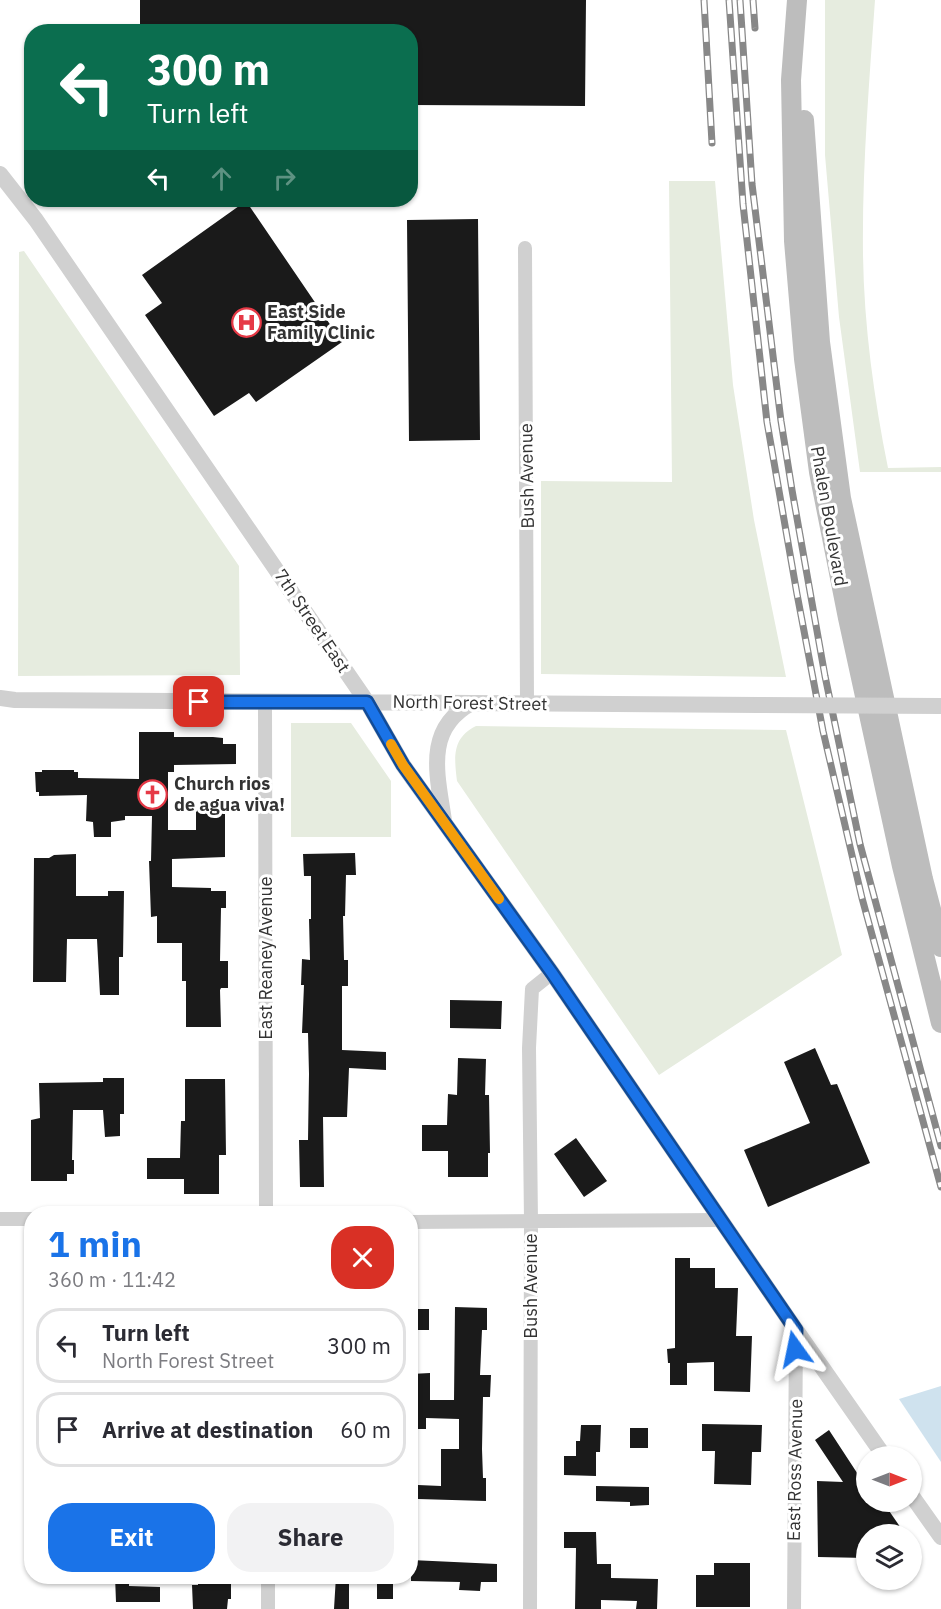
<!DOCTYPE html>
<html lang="en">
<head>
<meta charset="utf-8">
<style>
	:root { --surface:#fff; --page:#f2f2f3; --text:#2b2b33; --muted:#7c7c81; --line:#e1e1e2; --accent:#1a73e8 }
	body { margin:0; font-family:"IBM Plex Sans",sans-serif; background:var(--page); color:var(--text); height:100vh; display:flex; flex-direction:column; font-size:22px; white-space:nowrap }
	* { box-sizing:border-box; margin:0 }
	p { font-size:20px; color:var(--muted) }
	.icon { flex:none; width:33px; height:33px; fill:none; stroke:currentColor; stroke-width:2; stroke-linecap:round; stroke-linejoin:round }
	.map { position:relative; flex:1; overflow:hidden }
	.drawer { position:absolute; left:24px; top:1206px; width:394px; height:378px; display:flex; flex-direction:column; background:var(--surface); border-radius:24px; box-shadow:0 2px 4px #0004 }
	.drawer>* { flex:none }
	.top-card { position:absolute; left:24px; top:24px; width:394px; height:183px; border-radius:24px; box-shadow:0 2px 4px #0004; background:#0b6e4f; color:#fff; overflow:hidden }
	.needle { width:39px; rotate:90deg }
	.controls { position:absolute; left:856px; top:1446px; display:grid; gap:12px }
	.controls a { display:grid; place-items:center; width:66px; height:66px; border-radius:50%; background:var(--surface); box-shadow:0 2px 4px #0004; font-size:30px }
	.pin { position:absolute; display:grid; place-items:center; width:51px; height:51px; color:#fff; margin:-26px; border-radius:12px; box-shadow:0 3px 9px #0006 }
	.me { position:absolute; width:66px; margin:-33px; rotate:348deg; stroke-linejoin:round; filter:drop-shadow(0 0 4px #0008) }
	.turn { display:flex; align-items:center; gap:21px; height:126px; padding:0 24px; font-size:27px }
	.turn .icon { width:78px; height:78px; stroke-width:2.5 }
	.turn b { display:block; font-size:42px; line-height:51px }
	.lanes { display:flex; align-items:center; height:57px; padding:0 24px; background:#0003; justify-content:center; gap:30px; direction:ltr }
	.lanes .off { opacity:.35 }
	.round { display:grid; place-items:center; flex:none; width:63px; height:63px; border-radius:24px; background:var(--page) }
	.headline { display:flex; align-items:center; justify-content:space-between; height:102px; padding:0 24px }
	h1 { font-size:36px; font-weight:700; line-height:45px; color:var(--accent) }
	.button { display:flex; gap:12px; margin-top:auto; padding:12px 24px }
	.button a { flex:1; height:69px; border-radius:24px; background:var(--accent); color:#fff; font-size:24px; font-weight:700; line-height:69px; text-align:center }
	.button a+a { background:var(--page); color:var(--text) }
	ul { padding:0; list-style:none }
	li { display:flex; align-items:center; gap:18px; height:75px; margin:0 12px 9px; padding:0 12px; border:3px solid var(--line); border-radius:24px }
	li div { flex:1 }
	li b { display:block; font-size:22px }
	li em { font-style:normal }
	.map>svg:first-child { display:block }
</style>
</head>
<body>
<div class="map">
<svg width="941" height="1609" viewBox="0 0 941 1609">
	<rect width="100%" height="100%" fill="#fff"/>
	<path fill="#e6ecdf" d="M 825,0 L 875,0 C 869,85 862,170 863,255 C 864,326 874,398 888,468 L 941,467 L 941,472 L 860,472 L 839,317 L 825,155 Z
		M 669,181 L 715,181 L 733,385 L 754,520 L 786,677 L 541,674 L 541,481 L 672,482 Z
		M 24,251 L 239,566 L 240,675 L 18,676 L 19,252 Z
		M 291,723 L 351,723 L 391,781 L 391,837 L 291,837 Z
		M 476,726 L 786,730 L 842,955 L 659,1075 L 457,781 C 454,757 452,738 476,726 Z"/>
	<path fill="#cfe2ee" d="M 941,1386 L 941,1462 L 899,1399 Z"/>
	<path fill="#1a1a1a" d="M 140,0 L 586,0 L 585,106 L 411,105 L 411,32 L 140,32 Z
		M 246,201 L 342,342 L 256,402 L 249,393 L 214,416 L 145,315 L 162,303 L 142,275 Z
		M 478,219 L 480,440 L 409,441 L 407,220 Z
		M 139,732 L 174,732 L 174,737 L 213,737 L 223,738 L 223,744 L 236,744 L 236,764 L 174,765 L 174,772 L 168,772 L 168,830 L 196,830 L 196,812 L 200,807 L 220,808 L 219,813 L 225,813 L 225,857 L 172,859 L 172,887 L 211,888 L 211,891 L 226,891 L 226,908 L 221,908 L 220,961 L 228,961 L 228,988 L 221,988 L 220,990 L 221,1027 L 186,1027 L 186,981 L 182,981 L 182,943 L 157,943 L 157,916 L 151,917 L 149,861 L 151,861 L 152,816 L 125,816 L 125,820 L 111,822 L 111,837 L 94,837 L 93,822 L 86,821 L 87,795 L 39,796 L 39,792 L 36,792 L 35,772 L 42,772 L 42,770 L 74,770 L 74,772 L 78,772 L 78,778 L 139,779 Z
		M 355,853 L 356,875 L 346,875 L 345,916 L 343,916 L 344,960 L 348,960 L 348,986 L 342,986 L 342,1050 L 386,1052 L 386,1070 L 349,1068 L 347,1117 L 323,1117 L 324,1187 L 300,1187 L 299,1140 L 308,1140 L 309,1074 L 308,1033 L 302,1033 L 304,985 L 301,985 L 302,959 L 310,960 L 309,919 L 311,919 L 311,876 L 304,876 L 303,854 Z
		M 76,854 L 76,896 L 108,896 L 108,891 L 124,891 L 123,957 L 119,957 L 119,995 L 100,995 L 97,939 L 67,939 L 66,982 L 33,982 L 34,858 L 49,858 L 54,855 Z
		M 450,1000 L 502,1001 L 501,1029 L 450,1028 Z
		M 815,1048 L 831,1085 L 837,1084 L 870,1163 L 768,1207 L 744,1150 L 810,1123 L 784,1062 Z
		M 458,1058 L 486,1059 L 485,1095 L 489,1095 L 490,1153 L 488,1153 L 488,1177 L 448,1177 L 448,1151 L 422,1151 L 422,1125 L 447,1125 L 448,1094 L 457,1095 Z
		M 103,1078 L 124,1078 L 124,1114 L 120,1114 L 120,1136 L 105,1137 L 103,1110 L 73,1110 L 72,1160 L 74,1160 L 74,1174 L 67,1174 L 67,1181 L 31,1181 L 31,1120 L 40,1118 L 39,1083 L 103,1082 Z
		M 185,1079 L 225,1079 L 226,1155 L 219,1155 L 219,1194 L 184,1194 L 184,1179 L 147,1179 L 147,1158 L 180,1158 L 181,1121 L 185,1121 Z
		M 576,1138 L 607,1181 L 584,1197 L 554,1154 Z
		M 675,1258 L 690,1258 L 690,1268 L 715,1268 L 715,1288 L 738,1288 L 736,1336 L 752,1336 L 750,1392 L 714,1391 L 714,1362 L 687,1363 L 687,1385 L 670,1385 L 670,1363 L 668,1363 L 667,1349 L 675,1348 Z
		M 455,1307 L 487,1308 L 487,1330 L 482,1330 L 480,1375 L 491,1375 L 490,1397 L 483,1397 L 482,1449 L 483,1478 L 486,1478 L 486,1501 L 418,1499 L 418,1485 L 441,1486 L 441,1449 L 459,1449 L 459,1419 L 426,1418 L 426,1429 L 411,1429 L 411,1374 L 430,1373 L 430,1400 L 454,1400 Z
		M 411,1309 L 429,1309 L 429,1330 L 411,1330 Z
		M 702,1424 L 762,1425 L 761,1452 L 752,1452 L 751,1485 L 714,1484 L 715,1451 L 702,1451 Z
		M 581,1425 L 601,1425 L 600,1452 L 596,1452 L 596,1476 L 564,1475 L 564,1456 L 576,1456 L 576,1441 L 580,1441 Z
		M 630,1428 L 648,1428 L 648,1448 L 630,1448 Z
		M 829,1430 L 863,1482 L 867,1482 L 867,1502 L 883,1502 L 905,1534 L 867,1534 L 867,1558 L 818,1557 L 817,1481 L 843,1482 L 815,1440 Z
		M 596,1486 L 649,1487 L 649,1505 L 630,1506 L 630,1502 L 596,1501 Z
		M 564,1532 L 596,1532 L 597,1564 L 611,1564 L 611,1578 L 658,1579 L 657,1609 L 636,1609 L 637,1601 L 601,1600 L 601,1609 L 575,1609 L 576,1548 L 564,1548 Z
		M 411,1560 L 497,1564 L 497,1582 L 481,1582 L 480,1591 L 459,1590 L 460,1582 L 411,1581 Z
		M 714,1563 L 750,1563 L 750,1607 L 696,1607 L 696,1575 L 714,1575 Z
		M 115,1576 L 129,1576 L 129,1586 L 160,1587 L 160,1602 L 116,1602 Z
		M 336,1576 L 349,1576 L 349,1609 L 334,1609 Z
		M 225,1577 L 225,1581 L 231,1581 L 231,1599 L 228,1599 L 227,1609 L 193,1609 L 192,1585 L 198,1585 L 198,1578 Z
		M 377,1580 L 393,1580 L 393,1599 L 377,1599 Z"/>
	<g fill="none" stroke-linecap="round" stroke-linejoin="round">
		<path stroke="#d0d0d0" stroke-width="14" d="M 525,248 L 527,704
			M 265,703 L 266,1214
			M 0,1219 L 32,1219
			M 411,1222 L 721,1220
			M 268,1576 L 268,1609
			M 530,1609 L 531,1222 L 529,1048 L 532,989 L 552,973
			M 794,1609 L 796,1330"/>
		<path stroke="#d0d0d0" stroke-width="16" d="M 0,174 L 36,220 L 367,702 L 403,765 L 552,973 L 796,1330 L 884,1456
			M 0,698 L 15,700 C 263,702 511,704 759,705
			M 444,821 C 438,777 423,729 472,703
			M 912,1496 L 941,1537"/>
		<path stroke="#bdbdbd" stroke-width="20" d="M 797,0 L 791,80 L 794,241 L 804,359 L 819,472 L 848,618 L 902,866 L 941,1023
			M 804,120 L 820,342 L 841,498 L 923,879 L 941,947"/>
		<defs>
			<path id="rail" d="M 704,0 L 712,143
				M 729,0 L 743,204 L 767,422 L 797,594 L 823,731 L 862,898 L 941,1187
				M 740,0 L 752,184 L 781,421 L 792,490 L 825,676 L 860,844 L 941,1146
				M 753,0 L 755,28"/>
		</defs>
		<use href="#rail" stroke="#888" stroke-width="7"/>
		<use href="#rail" stroke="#fff" stroke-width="4.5" stroke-dasharray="14" stroke-linecap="butt"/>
		<path stroke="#d0d0d0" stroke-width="16" d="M 759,705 L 941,706"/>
	</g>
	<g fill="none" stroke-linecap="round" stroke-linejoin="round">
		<defs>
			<path id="route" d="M 199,702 L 367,702 L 403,765 L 552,973 L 796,1330 L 795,1349"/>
		</defs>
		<use href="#route" stroke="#114b97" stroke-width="15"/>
		<use href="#route" stroke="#1a73e8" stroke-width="10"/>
		<path stroke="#f59e0b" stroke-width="10" d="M 391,744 L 403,765 L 499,899"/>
	</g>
	<defs>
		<symbol id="hospital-ring" viewBox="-11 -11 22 22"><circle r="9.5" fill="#fff" stroke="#e63946" stroke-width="1.5"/><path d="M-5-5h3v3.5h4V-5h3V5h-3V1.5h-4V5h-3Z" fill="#e63946"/></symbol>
		<symbol id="church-ring" viewBox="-11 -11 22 22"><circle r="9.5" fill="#fff" stroke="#e63946" stroke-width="1.5"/><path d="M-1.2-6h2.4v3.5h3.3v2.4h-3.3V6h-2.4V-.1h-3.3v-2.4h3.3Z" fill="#e63946"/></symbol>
	</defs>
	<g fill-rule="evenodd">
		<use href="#hospital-ring" x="230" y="306" width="33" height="33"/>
		<use href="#church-ring" x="136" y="778" width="33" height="33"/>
	</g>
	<g text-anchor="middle" stroke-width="6" stroke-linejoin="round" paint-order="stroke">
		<g font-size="18" font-weight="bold" fill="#333" stroke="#fff" text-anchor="start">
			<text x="267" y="318">East Side<tspan x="267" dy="21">Family Clinic</tspan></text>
			<text x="174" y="790">Church rios<tspan x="174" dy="21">de agua viva!</tspan></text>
		</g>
		<g font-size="18" fill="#333" stroke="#fff">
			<text transform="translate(527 476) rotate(-91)" y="6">Bush Avenue</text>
			<text transform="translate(829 516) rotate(80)" y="6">Phalen Boulevard</text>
			<text transform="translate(312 621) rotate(56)" y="6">7th Street East</text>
			<text transform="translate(470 703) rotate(1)" y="6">North Forest Street</text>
			<text transform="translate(266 958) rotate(-90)" y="6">East Reaney Avenue</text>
			<text transform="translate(531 1286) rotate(-90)" y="6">Bush Avenue</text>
			<text transform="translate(795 1470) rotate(-89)" y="6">East Ross Avenue</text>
		</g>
	</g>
</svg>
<div class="controls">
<a><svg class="needle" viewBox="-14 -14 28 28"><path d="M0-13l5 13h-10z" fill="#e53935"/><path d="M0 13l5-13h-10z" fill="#7c7c81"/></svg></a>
<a><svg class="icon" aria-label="layers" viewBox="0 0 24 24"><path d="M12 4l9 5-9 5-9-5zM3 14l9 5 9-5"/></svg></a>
</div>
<div class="pin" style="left:199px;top:702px;background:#d93025"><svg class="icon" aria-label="arrive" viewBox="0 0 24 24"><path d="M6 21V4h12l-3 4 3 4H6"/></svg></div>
<svg class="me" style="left:795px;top:1349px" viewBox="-20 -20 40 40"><path d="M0-17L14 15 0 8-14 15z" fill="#1a73e8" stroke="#fff" stroke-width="4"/></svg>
<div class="top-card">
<div class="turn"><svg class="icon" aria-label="left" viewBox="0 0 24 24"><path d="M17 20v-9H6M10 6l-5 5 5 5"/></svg><div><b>300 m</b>Turn left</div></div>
<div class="lanes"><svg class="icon" aria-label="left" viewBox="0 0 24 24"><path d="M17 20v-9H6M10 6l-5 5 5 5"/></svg><svg class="icon off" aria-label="ahead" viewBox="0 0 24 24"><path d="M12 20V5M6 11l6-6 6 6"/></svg><svg class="icon off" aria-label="right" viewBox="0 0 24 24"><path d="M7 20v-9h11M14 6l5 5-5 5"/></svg></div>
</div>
<section class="drawer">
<div class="headline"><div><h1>1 min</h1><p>360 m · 11:42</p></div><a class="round" style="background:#d93025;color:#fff"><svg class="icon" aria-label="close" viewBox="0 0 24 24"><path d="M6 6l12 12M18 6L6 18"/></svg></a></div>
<ul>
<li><svg class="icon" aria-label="left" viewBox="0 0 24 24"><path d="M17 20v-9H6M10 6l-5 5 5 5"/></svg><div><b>Turn left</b><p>North Forest Street</p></div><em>300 m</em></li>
<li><svg class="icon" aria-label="arrive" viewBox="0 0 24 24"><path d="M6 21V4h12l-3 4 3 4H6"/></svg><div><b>Arrive at destination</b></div><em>60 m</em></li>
</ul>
<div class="button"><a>Exit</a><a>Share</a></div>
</section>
</div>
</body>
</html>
